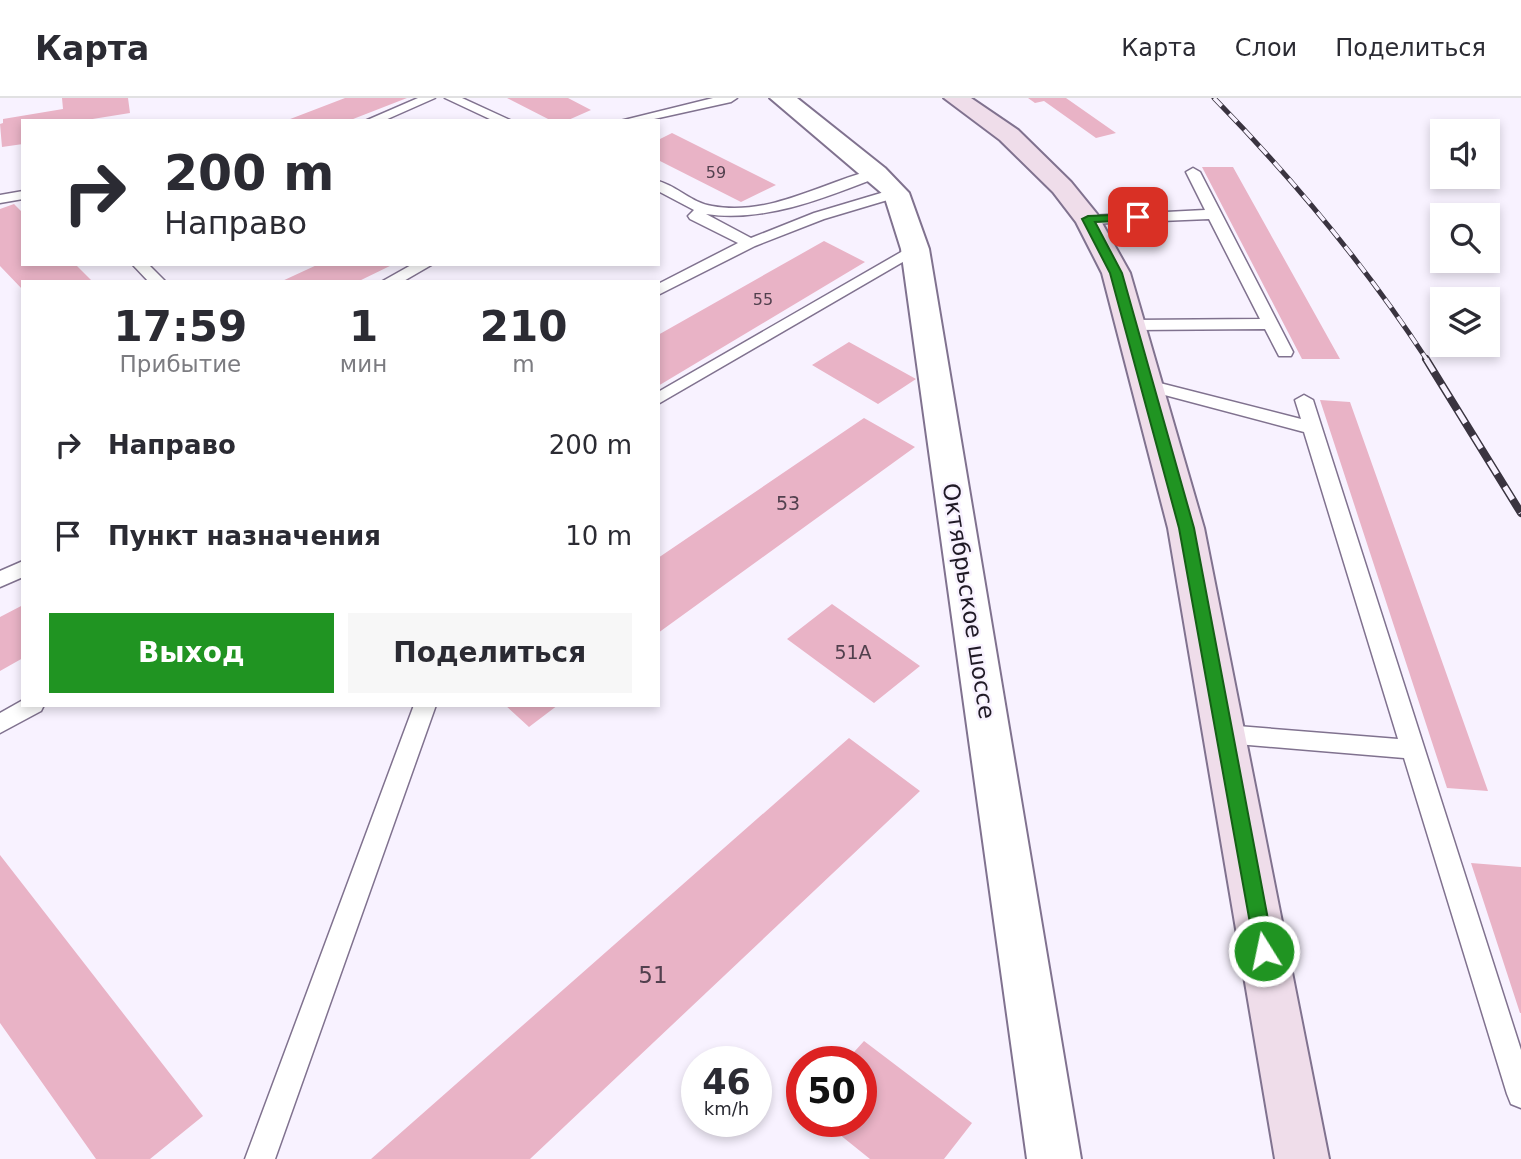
<!DOCTYPE html>
<html lang="ru">
<head>
<meta charset="utf-8">
<style>
	:root { --surface:#fff; --page:#f7f7f7; --text:#2b2b33; --muted:#7c7c81; --line:#e1e1e2; --accent:#209422 }
	body { margin:0; font-family:"DejaVu Sans",sans-serif; background:var(--page); color:var(--text); height:100vh; display:flex; flex-direction:column; font-size:26px; white-space:nowrap }
	* { box-sizing:border-box; margin:0 }
	p { font-size:23px; color:var(--muted) }
	.icon { flex:none; width:38px; height:38px; fill:none; stroke:currentColor; stroke-width:2; stroke-linecap:round; stroke-linejoin:round }
	.map { position:relative; flex:1; overflow:hidden }
	.details { position:absolute; left:21px; top:182px; width:639px; height:427px; display:flex; flex-direction:column; background:var(--surface); border-radius:0px; box-shadow:0 4px 10px #0003 }
	.details>* { flex:none }
	.top-card { position:absolute; left:21px; top:21px; width:639px; height:147px; border-radius:0px; box-shadow:0 4px 10px #0003; background:#fff; color:var(--text); overflow:hidden }
	.buttons { position:absolute; left:1430px; top:21px; display:grid; gap:14px }
	.buttons a { display:grid; place-items:center; width:70px; height:70px; border-radius:0px; background:var(--surface); box-shadow:0 4px 10px #0003; font-size:35px }
	.speed { position:absolute; left:681px; top:948px; display:flex; gap:14px; font-size:35px; font-weight:700; text-align:center }
	.speed>* { display:grid; place-content:center; width:91px; height:91px; border-radius:50%; background:var(--surface); box-shadow:0 4px 10px #0003; line-height:1 }
	.speed small { font-size:18px; font-weight:400 }
	.speed .limit { border:10px solid #d22; background:#fff; color:#111 }
	.pin { position:absolute; display:grid; place-items:center; width:60px; height:60px; color:#fff; margin:-30px; border-radius:14px; box-shadow:0 4px 10px #0006 }
	.me { position:absolute; width:77px; margin:-38px; rotate:350deg; stroke-linejoin:round; filter:drop-shadow(0 0 5px #0008) }
	.turn { display:flex; align-items:center; gap:24px; height:147px; padding:0 28px; font-size:32px }
	.turn .icon { width:91px; height:91px; stroke-width:2.5 }
	.turn b { display:block; font-size:49px; line-height:60px }
	.eta { display:flex; justify-content:space-evenly; align-items:center; height:119px; text-align:center }
	.eta b { font-size:42px; font-weight:600; line-height:49px }
	.button { display:flex; gap:14px; margin-top:auto; padding:14px 28px }
	.button a { flex:1; height:80px; border-radius:0px; background:var(--accent); color:#fff; font-size:28px; font-weight:600; line-height:80px; text-align:center }
	.button a+a { background:var(--page); color:var(--text) }
	ul { padding:0; list-style:none }
	li { display:flex; align-items:center; gap:21px; height:91px; padding:0 28px }
	li div { flex:1 }
	li b { display:block; font-size:26px }
	li em { font-style:normal }
	header { display:flex; align-items:center; gap:42px; box-sizing:border-box; height:98px; padding:0 35px; background:var(--surface); border-bottom:2px solid var(--line) }
	header strong { font-size:33px }
	nav { display:flex; gap:38px; margin-inline-start:auto; font-size:24px }
	.map>svg:first-child { display:block }
</style>
</head>
<body>
<header>
<strong>Карта</strong>
<nav><a>Карта</a><a>Слои</a><a>Поделиться</a></nav>
</header>
<div class="map">
<svg width="1521" height="1061" viewBox="0 0 1521 1061">
	<rect width="100%" height="100%" fill="#f8f2ff"/>
	<path fill="#e9b3c6" d="M 62,0 L 128,0 L 130,15 L 80,23 L 23,23 L 23,46 L 2,49 L 0,26 L 3,25 L 3,21 L 63,11 Z
		M 345,0 L 407,0 L 348,23 L 285,23 Z
		M 507,0 L 568,0 L 591,12 L 566,23 L 552,23 Z
		M 1028,0 L 1066,0 L 1116,35 L 1096,40 L 1044,3 L 1035,5 Z
		M 672,35 L 776,87 L 741,104 L 658,62 L 658,42 Z
		M 1202,69 L 1233,69 L 1340,261 L 1302,261 Z
		M 14,106 L 23,115 L 23,166 L 75,166 L 93,184 L 23,184 L 23,192 L 0,168 L 0,111 Z
		M 824,143 L 865,164 L 658,288 L 658,237 Z
		M 319,166 L 394,166 L 357,184 L 280,184 Z
		M 849,244 L 916,281 L 878,306 L 812,267 Z
		M 1320,302 L 1350,304 L 1488,693 L 1447,690 Z
		M 864,320 L 915,349 L 658,535 L 658,460 Z
		M 832,506 L 920,568 L 874,605 L 787,541 Z
		M 23,507 L 23,560 L 0,573 L 0,519 Z
		M 505,607 L 558,607 L 529,629 Z
		M 849,640 L 920,693 L 530,1061 L 371,1061 Z
		M 0,757 L 203,1018 L 150,1061 L 96,1061 L 0,925 Z
		M 1471,765 L 1521,769 L 1521,915 L 1520,915 Z
		M 864,943 L 972,1025 L 944,1061 L 870,1061 L 824,1024 L 861,1024 L 861,964 L 845,964 Z"/>
	<g fill="none" stroke-linecap="round" stroke-linejoin="round">
		<defs>
			<path id="service" d="M 418,0 L 435,0 L 383,23 L 365,23 Z
				M 445,0 L 462,0 L 512,23 L 494,23 Z
				M 713,0 L 737,0 L 731,4 L 645,23 L 620,23 Z
				M 1193,70 L 1200,74 L 1293,254 L 1291,258 L 1279,258 L 1265,231 L 1133,232 L 1125,227 L 1133,222 L 1260,221 L 1209,121 L 1088,126 L 1081,122 L 1088,118 L 1205,112 L 1186,74 Z
				M 876,71 L 883,75 L 881,78 C 827,99 765,125 706,116 L 751,140 L 814,115 L 891,92 L 901,92 L 903,95 L 901,98 L 824,121 L 755,148 L 658,197 L 658,186 L 738,145 L 690,121 L 688,118 L 694,112 L 658,93 L 658,83 C 677,88 692,105 712,108 C 769,119 823,84 876,71 Z
				M 23,93 L 23,101 L 0,105 L 0,97 Z
				M 915,146 L 923,151 L 920,154 L 658,306 L 658,294 Z
				M 132,166 L 148,166 L 166,184 L 149,184 Z
				M 413,166 L 433,166 L 402,184 L 381,184 Z
				M 1148,282 L 1301,321 L 1295,302 L 1304,297 L 1313,302 L 1521,952 L 1521,1010 L 1511,1006 L 1507,996 L 1404,660 L 1225,645 L 1217,642 L 1214,636 L 1217,630 L 1225,627 L 1398,641 L 1304,334 L 1142,291 L 1139,287 Z
				M 23,463 L 23,479 L 0,489 L 0,473 Z
				M 23,602 L 23,607 L 44,607 L 41,613 L 0,635 L 0,615 Z
				M 414,607 L 436,607 L 275,1061 L 245,1061 Z"/>
			<path id="minor" d="M 770,0 L 797,0 L 885,70 L 909,95 L 929,151 L 1081,1061 L 1027,1061 L 901,151 L 884,97 Z"/>
			<path id="secondary" d="M 944,0 L 971,0 L 1018,32 L 1071,84 L 1097,116 L 1130,175 L 1204,430 L 1329,1061 L 1275,1061 L 1168,430 L 1102,175 L 1076,124 L 1053,94 L 1000,42 Z"/>
		</defs>
		<use href="#service" stroke="#80728f" stroke-width="3"/>
		<use href="#minor" stroke="#80728f" stroke-width="4"/>
		<use href="#secondary" stroke="#80728f" stroke-width="4"/>
		<use href="#service" fill="#fff" fill-rule="evenodd"/>
		<use href="#minor" fill="#fff" fill-rule="evenodd"/>
		<use href="#secondary" fill="#efddea" fill-rule="evenodd"/>
		<defs>
			<path id="rail-far1" d="M 1214,0 C 1293,81 1365,167 1427,262"/>
			<path id="rail" d="M 1426,261 L 1521,415"/>
		</defs>
		<use href="#rail-far1" stroke="#3a3440" stroke-width="5"/>
		<use href="#rail" stroke="#3a3440" stroke-width="8"/>
		<use href="#rail-far1" stroke="#f8f2ff" stroke-width="3.5" stroke-dasharray="11" stroke-linecap="butt"/>
		<use href="#rail" stroke="#f8f2ff" stroke-width="5" stroke-dasharray="15" stroke-linecap="butt"/>
	</g>
	<path fill="#209422" stroke="#156016" stroke-width="2" d="M 1138,116 L 1142,117 L 1142,122 L 1095,124 L 1122,175 L 1194,430 L 1274,853 L 1271,859 L 1264,862 L 1257,859 L 1255,853 L 1179,430 L 1110,175 L 1082,121 L 1088,118 Z"/>
	<g text-anchor="middle" stroke-width="5" stroke-linejoin="round" paint-order="stroke">
		<g font-size="16" fill="#52404e">
			<text x="716" y="80">59</text>
			<text x="763" y="207">55</text>
		</g>
		<g font-size="19" fill="#52404e">
			<text x="788" y="412">53</text>
			<text x="853" y="561">51А</text>
		</g>
		<g font-size="23" fill="#201a26" stroke="#f8f2ff">
			<text transform="translate(969 503) rotate(81)" y="8">Октябрьское шоссе</text>
		</g>
		<g font-size="23" fill="#52404e">
			<text x="653" y="885">51</text>
		</g>
	</g>
</svg>
<div class="buttons">
<a><svg class="icon" aria-label="sound" viewBox="0 0 24 24"><path d="M4 9h4l5-4v14l-5-4H4zM17 9q2 3 0 6"/></svg></a>
<a><svg class="icon" aria-label="search" viewBox="0 0 24 24"><circle cx="10" cy="10" r="6"/><path d="M15 15l6 6"/></svg></a>
<a><svg class="icon" aria-label="layers" viewBox="0 0 24 24"><path d="M12 4l9 5-9 5-9-5zM3 14l9 5 9-5"/></svg></a>
</div>
<div class="speed"><div>46<small>km/h</small></div><div class="limit">50</div></div>
<div class="pin" style="left:1138px;top:119px;background:#d93025"><svg class="icon" aria-label="arrive" viewBox="0 0 24 24"><path d="M6 21V4h12l-3 4 3 4H6"/></svg></div>
<svg class="me" style="left:1264px;top:853px" viewBox="-20 -20 40 40"><circle r="17" fill="#209422" stroke="#fff" stroke-width="3"/><path d="M0-11L8 9 0 5-8 9z" fill="#fff"/></svg>
<div class="top-card">
<div class="turn"><svg class="icon" aria-label="right" viewBox="0 0 24 24"><path d="M7 20v-9h11M14 6l5 5-5 5"/></svg><div><b>200 m</b>Направо</div></div>
</div>
<section class="details">
<div class="eta">
<div><b>17:59</b><p>Прибытие</p></div>
<div><b>1</b><p>мин</p></div>
<div><b>210</b><p>m</p></div>
</div>
<ul>
<li><svg class="icon" aria-label="right" viewBox="0 0 24 24"><path d="M7 20v-9h11M14 6l5 5-5 5"/></svg><div><b>Направо</b></div><em>200 m</em></li>
<li><svg class="icon" aria-label="arrive" viewBox="0 0 24 24"><path d="M6 21V4h12l-3 4 3 4H6"/></svg><div><b>Пункт назначения</b></div><em>10 m</em></li>
</ul>
<div class="button"><a>Выход</a><a>Поделиться</a></div>
</section>
</div>
</body>
</html>
